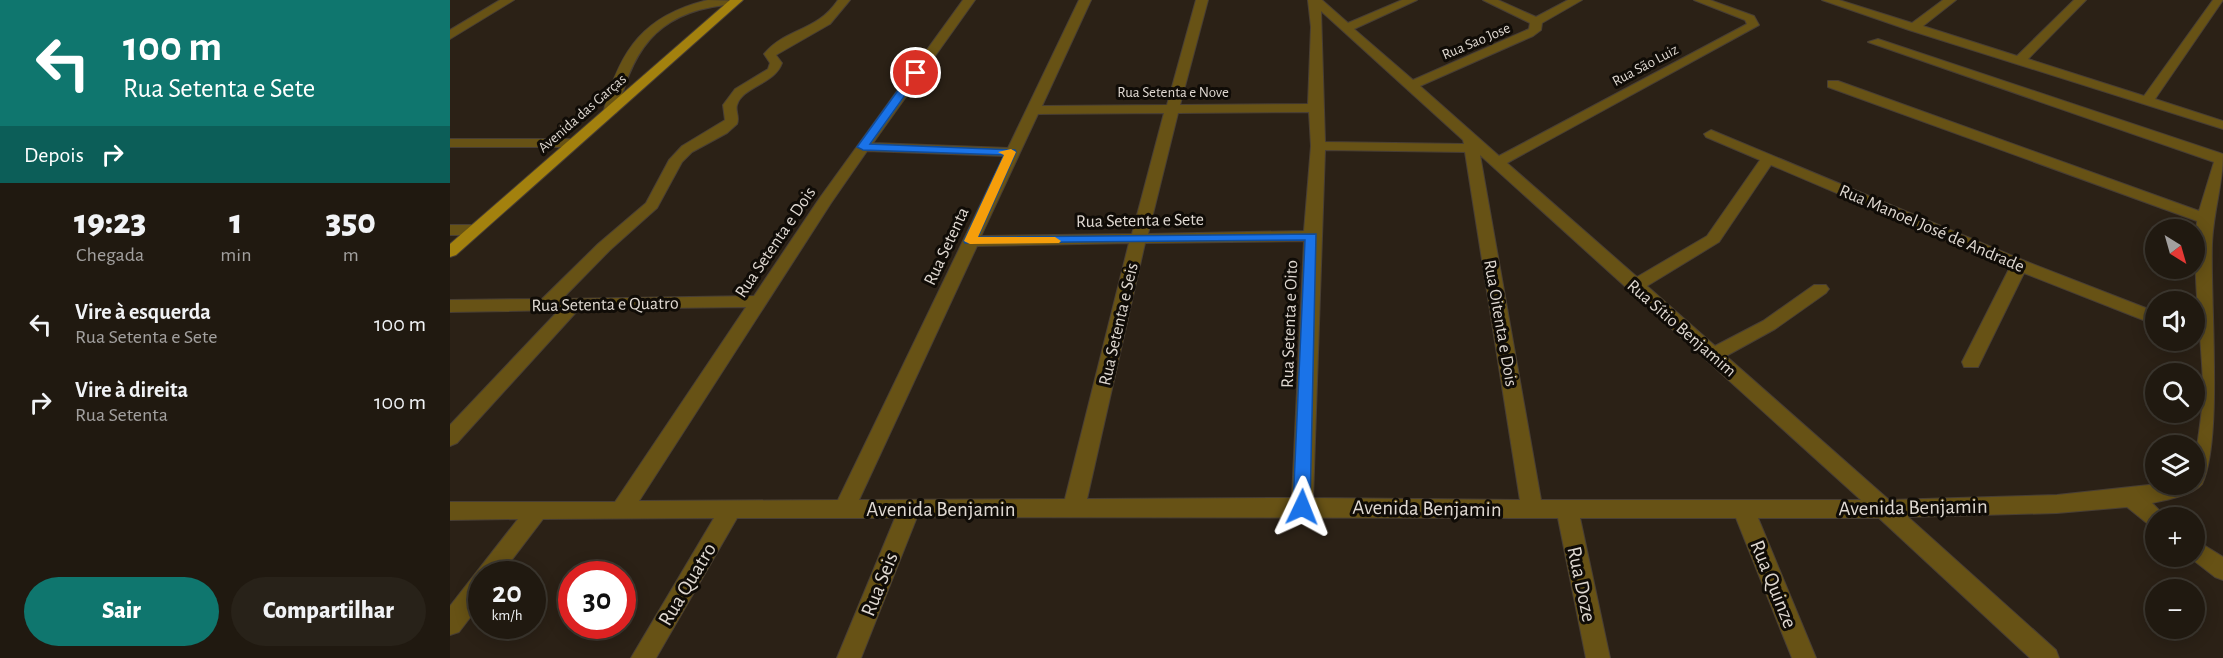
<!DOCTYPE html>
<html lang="pt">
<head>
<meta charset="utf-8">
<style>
	:root { --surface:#201910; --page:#282219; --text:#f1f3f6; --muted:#a2a09f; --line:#3d3830; --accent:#0f766e }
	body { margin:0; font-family:"Alegreya Sans",sans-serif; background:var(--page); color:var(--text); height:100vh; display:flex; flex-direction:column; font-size:22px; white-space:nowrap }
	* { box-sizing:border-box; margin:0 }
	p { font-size:20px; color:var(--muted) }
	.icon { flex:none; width:33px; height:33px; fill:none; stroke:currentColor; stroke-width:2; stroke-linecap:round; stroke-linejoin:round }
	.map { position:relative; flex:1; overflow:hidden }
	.side { display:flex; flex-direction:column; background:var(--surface); width:450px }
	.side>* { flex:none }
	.banner { background:#0f766e; color:#fff; overflow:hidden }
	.needle { width:39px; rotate:143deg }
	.tools { position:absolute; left:1695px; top:219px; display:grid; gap:12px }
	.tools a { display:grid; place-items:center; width:60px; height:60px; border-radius:50%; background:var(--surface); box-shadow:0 3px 15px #0003,0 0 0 2px var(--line); font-size:30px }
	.speed { position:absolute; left:18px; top:561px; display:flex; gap:12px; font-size:30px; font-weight:700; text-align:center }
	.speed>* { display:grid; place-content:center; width:78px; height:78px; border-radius:50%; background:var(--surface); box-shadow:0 3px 15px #0003,0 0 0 2px var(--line); line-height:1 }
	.speed small { font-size:15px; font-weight:400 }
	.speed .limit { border:9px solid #d22; background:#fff; color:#111 }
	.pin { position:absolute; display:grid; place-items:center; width:51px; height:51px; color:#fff; margin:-26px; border:3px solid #fff; border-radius:50%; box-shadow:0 2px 6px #0007 }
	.me { position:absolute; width:66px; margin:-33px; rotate:2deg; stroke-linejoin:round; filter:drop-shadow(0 0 4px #0008) }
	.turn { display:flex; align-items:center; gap:21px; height:126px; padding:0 24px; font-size:27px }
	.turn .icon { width:78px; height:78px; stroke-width:2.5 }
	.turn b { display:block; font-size:42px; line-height:51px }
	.then { display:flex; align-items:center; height:57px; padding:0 24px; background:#0003; gap:12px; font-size:22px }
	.eta { display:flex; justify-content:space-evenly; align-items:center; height:102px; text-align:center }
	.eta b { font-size:36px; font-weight:800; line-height:42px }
	.cta { display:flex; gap:12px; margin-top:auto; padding:12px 24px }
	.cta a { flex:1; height:69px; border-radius:36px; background:var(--accent); color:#fff; font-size:24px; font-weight:800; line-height:69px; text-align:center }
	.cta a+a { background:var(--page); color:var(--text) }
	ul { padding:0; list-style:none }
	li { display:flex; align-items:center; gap:18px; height:78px; padding:0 24px }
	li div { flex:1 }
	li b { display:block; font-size:22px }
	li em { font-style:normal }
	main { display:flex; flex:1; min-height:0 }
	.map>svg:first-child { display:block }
</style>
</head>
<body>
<main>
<section class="side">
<div class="banner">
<div class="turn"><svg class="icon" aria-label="left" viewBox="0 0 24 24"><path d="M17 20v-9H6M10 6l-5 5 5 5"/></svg><div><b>100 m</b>Rua Setenta e Sete</div></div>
<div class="then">Depois<svg class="icon" aria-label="right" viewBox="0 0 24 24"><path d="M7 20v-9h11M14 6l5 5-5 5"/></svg></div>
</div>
<div class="eta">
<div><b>19:23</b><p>Chegada</p></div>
<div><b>1</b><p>min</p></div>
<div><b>350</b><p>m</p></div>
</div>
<ul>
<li><svg class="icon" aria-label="left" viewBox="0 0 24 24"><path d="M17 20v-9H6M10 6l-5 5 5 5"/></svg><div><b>Vire à esquerda</b><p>Rua Setenta e Sete</p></div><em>100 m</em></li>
<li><svg class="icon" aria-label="right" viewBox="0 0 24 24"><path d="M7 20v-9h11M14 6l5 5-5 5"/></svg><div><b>Vire à direita</b><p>Rua Setenta</p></div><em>100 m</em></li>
</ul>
<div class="cta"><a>Sair</a><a>Compartilhar</a></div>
</section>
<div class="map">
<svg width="1773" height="658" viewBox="0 0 1773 658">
	<rect width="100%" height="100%" fill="#2b2116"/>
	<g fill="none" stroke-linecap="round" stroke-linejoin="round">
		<defs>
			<path id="minor" d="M 50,0 L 64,0 L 0,39 L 0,30 Z
				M 258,0 L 292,1 L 286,4 C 214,9 184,42 168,110 L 166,113 L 156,113 L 154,110 C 170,49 195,15 258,0 Z
				M 388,0 L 400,0 L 380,24 L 326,55 L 332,63 C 325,84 292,87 287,105 C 285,111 290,117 287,124 L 277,133 L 242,152 L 232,162 L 207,208 L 160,250 L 112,299 L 304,296 L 369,199 L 513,0 L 525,0 L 423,143 L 558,148 L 629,0 L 641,0 L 592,106 L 717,105 L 746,0 L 758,0 L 730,105 L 858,104 L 861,27 L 858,0 L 872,0 L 898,23 L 952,0 L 967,0 L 904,29 L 963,80 L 1079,29 L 1080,23 L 1033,0 L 1048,0 L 1086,17 L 1118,0 L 1132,0 L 1092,23 L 1091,30 L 1083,36 L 970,86 L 1049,156 L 1297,24 L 1295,20 L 1244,0 L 1260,0 L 1304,16 L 1309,25 L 1057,163 L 1187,277 L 1257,236 L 1310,160 L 1256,137 L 1254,134 L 1261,130 L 1575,261 L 1706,312 L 1706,325 L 1574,273 L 1528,367 L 1514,367 L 1512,362 L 1560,267 L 1321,165 L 1269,242 L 1197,286 L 1265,346 L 1313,321 L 1364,285 L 1376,285 L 1379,289 L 1376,293 L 1325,329 L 1276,356 L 1439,500 L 1607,495 L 1708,484 L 1744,484 C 1744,450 1754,417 1753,383 C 1751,327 1742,278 1747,221 L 1378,87 L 1378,81 L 1388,81 L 1749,211 L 1764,162 L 1418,42 L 1428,39 L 1773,154 C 1773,184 1763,213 1762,244 C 1760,302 1773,440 1752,484 C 1743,495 1717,500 1702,503 L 1717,518 L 1706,518 L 1706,527 L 1698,524 L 1677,507 L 1607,513 L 1458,517 L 1606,650 L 1609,658 L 1580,658 L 1429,518 L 1308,518 L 1366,658 L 1342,658 L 1286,518 L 1130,518 L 1160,658 L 1136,658 L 1108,518 L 467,517 L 411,658 L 387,658 L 445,518 L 287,518 L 206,658 L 181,658 L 264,518 L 93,519 L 51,574 L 32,574 L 32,602 L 9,632 L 0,635 L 0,606 L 68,519 L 0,520 L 0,502 L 165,502 L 296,307 L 129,309 L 7,443 L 0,446 L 0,425 L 109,310 L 0,312 L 0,300 L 92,299 L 148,244 L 196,203 L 219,160 L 232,146 L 275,120 L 273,105 L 285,89 L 318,69 L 320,63 L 314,54 C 335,28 367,32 388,0 ZM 871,11 L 1013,140 L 1014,144 L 875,142 ZM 859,112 L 861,146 L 854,231 L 698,234 L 728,113 ZM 714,113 L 682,234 L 531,236 L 588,114 ZM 875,150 L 1015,152 L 1070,500 L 863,498 ZM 417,151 L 554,156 L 388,500 L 189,501 L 381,203 ZM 1030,155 L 1411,500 L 1091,500 ZM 854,241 L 842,498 L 637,499 L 695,243 ZM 679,243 L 615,499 L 409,500 L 527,246 Z
				M 1372,0 L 1389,0 L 1462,23 L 1493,0 L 1506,0 L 1473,26 L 1567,56 L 1624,0 L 1636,0 L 1578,59 L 1694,96 L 1763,0 L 1773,0 L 1705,99 L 1773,121 L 1773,129 L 1459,30 Z
				M 0,139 L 124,139 L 131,143 L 124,147 L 0,147 Z
				M 0,225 L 25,225 L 33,230 L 25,235 L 0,235 Z
				M 1744,539 L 1773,557 L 1773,580 L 1765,577 L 1738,556 L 1744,556 Z"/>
			<path id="major" d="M 280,0 L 293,0 L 6,255 L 0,257 L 0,244 Z"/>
		</defs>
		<use href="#minor" stroke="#483e34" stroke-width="2"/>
		<use href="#major" stroke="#483e34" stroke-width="2"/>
		<use href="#minor" fill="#675215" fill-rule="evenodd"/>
		<use href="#major" fill="#a3810e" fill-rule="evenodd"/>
	</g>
	<path fill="#1a73e8" stroke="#114b97" stroke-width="1.5" d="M 466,70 L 471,73 L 420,144 L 565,150 L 566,152 L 528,237 L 866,234 L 860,507 L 857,511 L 846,511 L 843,507 L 855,240 L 515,243 L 514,241 L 554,155 L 413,150 L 407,147 L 462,71 Z"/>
	<path fill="#f59e0b" d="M 561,149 L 566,152 L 528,237 L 605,237 L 611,241 L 609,243 L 520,244 L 514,241 L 554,155 L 548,152 Z"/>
	<g text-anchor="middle" stroke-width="6" stroke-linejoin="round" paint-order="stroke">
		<g font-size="15" fill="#dfd8d1" stroke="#100c07">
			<text transform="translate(1026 41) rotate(-23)" y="5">Rua Sao Jose</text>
			<text transform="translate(1195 65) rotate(-28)" y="5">Rua São Luiz</text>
			<text x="723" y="97">Rua Setenta e Nove</text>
			<text transform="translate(132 113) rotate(-41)" y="5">Avenida das Garças</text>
		</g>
		<g font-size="18" fill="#dfd8d1" stroke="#100c07">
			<text transform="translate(690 220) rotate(-1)" y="6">Rua Setenta e Sete</text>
			<text transform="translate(1482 228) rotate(23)" y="6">Rua Manoel José de Andrade</text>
			<text transform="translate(325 242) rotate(-56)" y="6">Rua Setenta e Dois</text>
			<text transform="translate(496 246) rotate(-65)" y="6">Rua Setenta</text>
			<text transform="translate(155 304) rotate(-1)" y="6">Rua Setenta e Quatro</text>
			<text transform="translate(1051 323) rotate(80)" y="6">Rua Oitenta e Dois</text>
			<text transform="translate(668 324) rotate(-77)" y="6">Rua Setenta e Seis</text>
			<text transform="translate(839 324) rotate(-88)" y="6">Rua Setenta e Oito</text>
			<text transform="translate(1232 328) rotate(41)" y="6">Rua Sítio Benjamim</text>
		</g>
		<g font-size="21" fill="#dfd8d1" stroke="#100c07">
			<text transform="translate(1463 507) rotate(-1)" y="7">Avenida Benjamin</text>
			<text transform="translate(977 508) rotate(1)" y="7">Avenida Benjamin</text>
			<text x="491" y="516">Avenida Benjamin</text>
			<text transform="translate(237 584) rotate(-59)" y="7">Rua Quatro</text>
			<text transform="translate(429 584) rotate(-68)" y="7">Rua Seis</text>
			<text transform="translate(1132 584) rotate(78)" y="7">Rua Doze</text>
			<text transform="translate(1324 584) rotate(68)" y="7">Rua Quinze</text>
		</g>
	</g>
</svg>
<div class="tools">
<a><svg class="needle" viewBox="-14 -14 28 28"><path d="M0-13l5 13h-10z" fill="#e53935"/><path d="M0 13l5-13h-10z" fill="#a2a09f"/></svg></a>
<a><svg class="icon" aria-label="sound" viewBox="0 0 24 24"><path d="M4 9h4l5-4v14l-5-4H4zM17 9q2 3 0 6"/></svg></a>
<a><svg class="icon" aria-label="search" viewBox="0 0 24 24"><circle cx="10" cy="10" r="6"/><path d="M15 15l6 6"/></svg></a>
<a><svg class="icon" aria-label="layers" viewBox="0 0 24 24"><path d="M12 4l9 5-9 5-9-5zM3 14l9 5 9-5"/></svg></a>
<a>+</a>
<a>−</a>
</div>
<div class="speed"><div>20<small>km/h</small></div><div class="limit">30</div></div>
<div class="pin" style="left:466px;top:73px;background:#d93025"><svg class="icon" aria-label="arrive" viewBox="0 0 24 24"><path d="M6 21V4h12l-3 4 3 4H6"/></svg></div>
<svg class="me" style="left:852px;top:507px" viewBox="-20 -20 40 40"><path d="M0-17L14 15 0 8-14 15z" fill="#1a73e8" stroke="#fff" stroke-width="4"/></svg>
</div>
</main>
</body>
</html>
